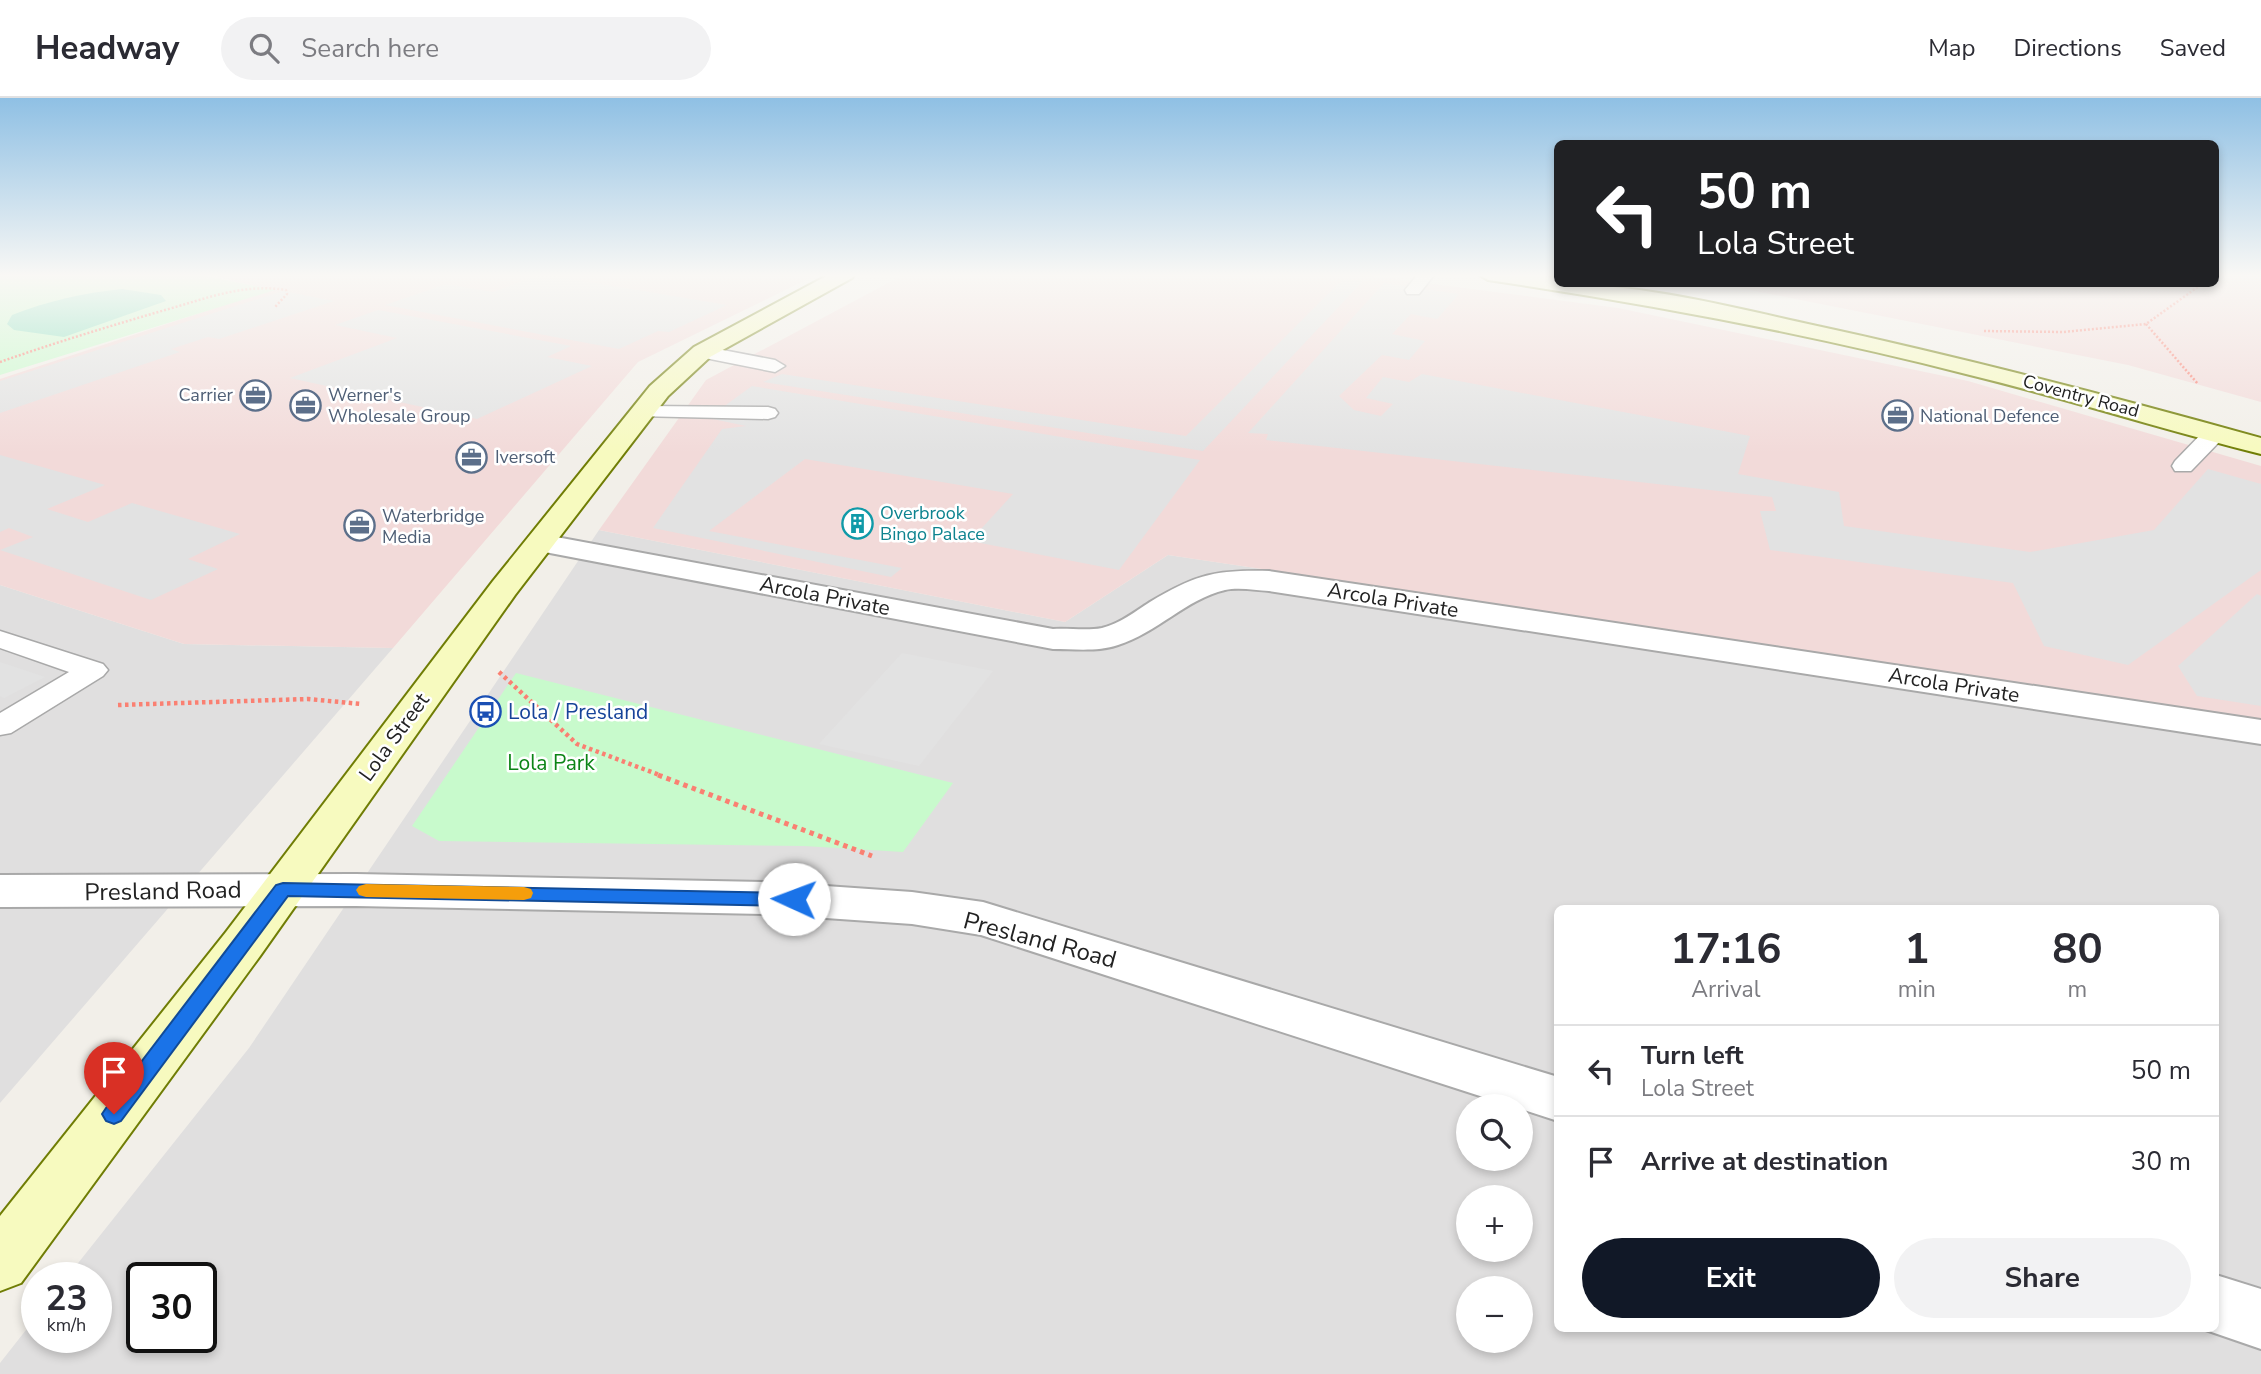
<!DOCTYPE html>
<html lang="en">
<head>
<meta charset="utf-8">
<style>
	:root { --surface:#fff; --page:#f2f2f3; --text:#2b2b33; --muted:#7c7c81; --line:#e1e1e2; --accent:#111827 }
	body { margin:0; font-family:"Nunito Sans",sans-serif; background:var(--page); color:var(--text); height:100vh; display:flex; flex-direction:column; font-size:26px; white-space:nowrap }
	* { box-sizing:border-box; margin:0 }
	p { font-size:23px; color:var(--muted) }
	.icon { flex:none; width:38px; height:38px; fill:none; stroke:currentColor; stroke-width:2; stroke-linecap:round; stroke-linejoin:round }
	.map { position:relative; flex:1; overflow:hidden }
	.side { position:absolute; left:1554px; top:807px; width:665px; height:427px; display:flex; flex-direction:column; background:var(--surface); border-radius:10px; box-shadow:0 4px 10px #0003 }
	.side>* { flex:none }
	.guide { position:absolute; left:1554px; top:42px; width:665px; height:147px; border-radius:10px; box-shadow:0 4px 10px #0003; background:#202124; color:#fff; overflow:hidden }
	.buttons { position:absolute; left:1456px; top:996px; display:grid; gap:14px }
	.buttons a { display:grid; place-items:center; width:77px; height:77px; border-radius:50%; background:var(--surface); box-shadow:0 4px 10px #0003; font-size:35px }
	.speed { position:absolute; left:21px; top:1164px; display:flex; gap:14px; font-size:35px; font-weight:700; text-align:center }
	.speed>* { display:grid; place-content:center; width:91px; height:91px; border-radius:50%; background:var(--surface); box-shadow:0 4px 10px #0003; line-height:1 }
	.speed small { font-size:18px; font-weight:400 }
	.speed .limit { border:4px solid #111; border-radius:10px; background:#fff; color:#111 }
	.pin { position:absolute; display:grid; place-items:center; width:60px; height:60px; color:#fff; margin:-72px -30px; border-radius:50% 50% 50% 0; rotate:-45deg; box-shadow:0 0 7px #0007 }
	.pin .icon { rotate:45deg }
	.me { position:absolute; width:77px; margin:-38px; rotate:272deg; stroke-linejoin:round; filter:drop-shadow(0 0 5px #0008) }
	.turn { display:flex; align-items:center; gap:24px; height:147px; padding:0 28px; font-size:32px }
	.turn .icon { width:91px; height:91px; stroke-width:2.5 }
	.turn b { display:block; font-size:49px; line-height:60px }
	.eta { display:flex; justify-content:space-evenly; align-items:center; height:119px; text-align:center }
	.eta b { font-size:42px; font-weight:700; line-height:49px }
	.action { display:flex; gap:14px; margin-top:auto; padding:14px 28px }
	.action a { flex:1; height:80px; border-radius:42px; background:var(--accent); color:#fff; font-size:28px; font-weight:700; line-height:80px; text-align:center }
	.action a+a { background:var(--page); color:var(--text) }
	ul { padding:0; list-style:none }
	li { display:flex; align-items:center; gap:21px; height:91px; padding:0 28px; border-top:2px solid var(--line) }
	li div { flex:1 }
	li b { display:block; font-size:26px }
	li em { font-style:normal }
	header { display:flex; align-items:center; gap:42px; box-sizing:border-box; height:98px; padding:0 35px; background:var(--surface); border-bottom:2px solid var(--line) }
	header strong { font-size:33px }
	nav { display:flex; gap:38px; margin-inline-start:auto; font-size:24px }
	.search { width:490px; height:63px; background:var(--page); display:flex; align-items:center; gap:18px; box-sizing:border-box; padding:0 24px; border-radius:38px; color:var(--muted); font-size:26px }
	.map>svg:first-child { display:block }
</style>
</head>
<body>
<header>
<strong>Headway</strong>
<div class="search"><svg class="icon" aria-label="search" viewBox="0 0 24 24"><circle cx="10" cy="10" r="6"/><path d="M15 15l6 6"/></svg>Search here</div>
<nav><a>Map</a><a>Directions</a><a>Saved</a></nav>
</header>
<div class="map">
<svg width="2261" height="1276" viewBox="0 0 2261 1276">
	<rect width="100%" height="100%" fill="#f2efe9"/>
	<path fill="#e0dfdf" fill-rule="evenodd" d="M 599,432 L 1065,524 L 1168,457 L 2261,621 L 2261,1276 L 0,1276 L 0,1265 L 37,1218 L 37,1239 L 96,1239 L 96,1180 L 67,1179 L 249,950 ZM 1558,810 L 2216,810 L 2216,1230 L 1558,1230 ZM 1468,1008 L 1521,1008 L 1521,1060 L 1468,1060 ZM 1468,1099 L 1521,1099 L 1521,1152 L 1468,1152 ZM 142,1180 L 201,1180 L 201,1239 L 142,1239 ZM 1468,1190 L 1521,1190 L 1521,1242 L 1468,1242 Z
		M 0,487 L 184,546 L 393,550 L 0,1005 Z"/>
	<path fill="#f2dad9" d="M 207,176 L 818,176 L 638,264 L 393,550 L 184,546 L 0,487 L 0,281 L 270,192 Z
		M 905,176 L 1356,176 L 1618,210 L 1968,283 L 2261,368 L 2261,621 L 1168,457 L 1065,524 L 599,432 L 706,282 Z
		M 2216,176 L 2261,176 L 2261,304 L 2128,267 L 1720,186 L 2216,186 Z"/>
	<path fill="#c8facc" d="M 0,176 L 196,176 L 275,192 L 0,277 Z
		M 516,575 L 953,685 L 903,754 L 804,748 L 439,743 L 412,728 Z"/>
	<path fill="#88e0be" d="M 122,191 L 161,197 L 166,203 L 64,239 L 14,232 L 7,226 L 12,217 C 48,203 83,195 122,191 Z"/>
	<path fill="#e2e2e2" d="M 541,176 L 727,207 L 669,234 L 658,233 L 619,251 L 385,207 L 446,186 L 493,194 Z
		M 1343,181 L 1363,183 L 1203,353 L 763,284 L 782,276 L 1186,338 Z
		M 1384,185 L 1459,196 L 1437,221 L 1411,216 L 1392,236 L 1425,243 L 1409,262 L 1382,257 L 1339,298 L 1354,312 L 1381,318 L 1393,306 L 1366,300 L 1383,279 L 1409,284 L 1422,276 L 1750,338 L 1738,376 L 1839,394 L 1844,428 L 2030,454 L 2154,432 L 2208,371 L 2261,386 L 2261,472 L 2128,567 L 2044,548 L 2013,485 L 1770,452 L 1760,413 L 1776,413 L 1772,399 L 1266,342 L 1268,336 L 1248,335 Z
		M 283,193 L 334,203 L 219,241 L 208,239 L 171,251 L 180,254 L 0,315 L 0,283 Z
		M 378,212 L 571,248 L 547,259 L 592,268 L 477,321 L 290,280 L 397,240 L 335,227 Z
		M 752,288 L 1200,362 L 1119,472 L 970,443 L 1013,396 L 805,361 L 709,433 L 902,470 L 891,479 L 653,430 L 722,331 L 746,328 L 708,320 Z
		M 0,357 L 105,387 L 47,411 L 88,424 L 132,405 L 240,436 L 188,461 L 218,471 L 151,502 L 0,452 L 33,439 L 9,430 L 0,434 Z
		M 2257,496 L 2261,498 L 2261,608 L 2197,598 L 2178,568 Z
		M 902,555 L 993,573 L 919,668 L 819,646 Z
		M 0,564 L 45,579 L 4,600 L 0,598 Z"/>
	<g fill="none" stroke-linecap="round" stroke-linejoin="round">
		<defs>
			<path id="lane" d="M 1418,176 L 1435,176 L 1419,196 L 1407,196 L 1405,192 Z
				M 702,248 L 775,262 L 785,268 L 775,274 L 695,258 L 693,254 Z
				M 644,308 L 768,309 L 775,311 L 778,315 L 775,319 L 768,321 L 637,318 L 634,314 L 637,310 Z
				M 2215,329 L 2223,330 L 2226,335 L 2223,340 L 2191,373 L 2175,373 L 2172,368 L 2175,363 L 2207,330 Z
				M 0,533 L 103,566 L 108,572 L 103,578 L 11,635 L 0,637 L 0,615 L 69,574 L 0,550 Z"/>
			<path id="street" d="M 540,436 L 1053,531 C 1069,530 1087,533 1102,530 C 1119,526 1136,513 1150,504 C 1197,476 1215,472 1269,473 L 2261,622 L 2261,646 L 1269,493 C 1255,492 1238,489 1225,492 C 1186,501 1157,535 1118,547 C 1098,554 1074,551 1053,551 L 529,451 L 525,445 L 529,439 Z
				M 356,776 L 768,784 L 912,794 L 983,804 L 1558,979 L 1558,1023 L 1521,1011 L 1521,1008 L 1511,1008 L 981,837 L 912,826 L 768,816 L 356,808 L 0,809 L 0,777 Z
				M 2216,1177 L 2261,1191 L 2261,1251 L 2200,1230 L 2216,1230 Z"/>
			<path id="secondary" d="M 830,176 L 855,176 L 852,180 L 710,259 L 668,298 L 515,497 L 260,858 L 21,1185 L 0,1193 L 0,1118 L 226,834 L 493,483 L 650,288 L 694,249 Z
				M 1478,176 L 1530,176 L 1558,180 L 1558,186 C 1641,186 1727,208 1808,226 C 1961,259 2111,298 2261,340 L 2261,356 C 2164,332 2068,301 1970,277 C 1811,236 1650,206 1488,182 Z"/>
		</defs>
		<use href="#lane" stroke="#a9a9a9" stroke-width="3"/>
		<use href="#street" stroke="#a9a9a9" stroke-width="4"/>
		<use href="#secondary" stroke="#707d05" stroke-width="4"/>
		<path stroke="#fa8072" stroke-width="2.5" stroke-dasharray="2 2" stroke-linecap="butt" d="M 2146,226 L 2198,286
			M 1984,233 L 2063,234 L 2146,226 L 2202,186
			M 0,264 C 54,245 110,228 165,212 C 205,201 243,185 286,192 L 287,196 L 275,209"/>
		<path stroke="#fa8072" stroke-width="4.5" stroke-dasharray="3.5 3.5" stroke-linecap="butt" d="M 499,574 L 577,646 L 662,678
			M 118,607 L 308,601 L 361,606"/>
		<path stroke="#fa8072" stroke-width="5" stroke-dasharray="4.5 4.5" stroke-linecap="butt" d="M 658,677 L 872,758"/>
		<use href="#lane" fill="#fff" fill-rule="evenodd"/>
		<use href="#street" fill="#fff" fill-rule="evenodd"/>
		<use href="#secondary" fill="#f7fabf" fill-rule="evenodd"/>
	</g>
	<linearGradient id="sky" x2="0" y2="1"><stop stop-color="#8fc0e4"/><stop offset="0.5" stop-color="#f9f8f5"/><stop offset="1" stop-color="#f9f8f5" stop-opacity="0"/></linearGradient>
	<rect width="2261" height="355" fill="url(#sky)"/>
	<path fill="#1a73e8" stroke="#114b97" stroke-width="2" d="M 283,785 L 794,795 L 800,796 L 803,801 L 800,806 L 794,808 L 288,798 L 121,1023 L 114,1026 L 106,1023 L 102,1016 L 106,1010 L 276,787 Z"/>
	<path fill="#f59e0b" d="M 366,786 L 524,789 L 531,791 L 533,795 L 531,800 L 524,802 L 366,799 L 359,797 L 356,792 L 359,788 Z"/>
	<defs>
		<symbol id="office-ring" viewBox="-11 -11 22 22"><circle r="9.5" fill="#fff" stroke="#5c6f8a" stroke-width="1.5"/><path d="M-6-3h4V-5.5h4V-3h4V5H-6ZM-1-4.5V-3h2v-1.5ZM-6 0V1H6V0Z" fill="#5c6f8a"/></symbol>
		<symbol id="building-ring" viewBox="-11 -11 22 22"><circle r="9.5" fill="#fff" stroke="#0f9aa8" stroke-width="1.5"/><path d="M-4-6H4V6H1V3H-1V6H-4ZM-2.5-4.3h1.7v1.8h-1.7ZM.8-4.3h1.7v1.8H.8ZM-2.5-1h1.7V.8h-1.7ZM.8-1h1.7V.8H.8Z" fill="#0f9aa8"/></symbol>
		<symbol id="bus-ring" viewBox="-11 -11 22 22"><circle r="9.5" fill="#fff" stroke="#1a4fb4" stroke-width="1.5"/><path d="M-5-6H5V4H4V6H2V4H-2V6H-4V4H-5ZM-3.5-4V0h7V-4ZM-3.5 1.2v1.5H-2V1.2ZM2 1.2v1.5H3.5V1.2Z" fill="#1a4fb4"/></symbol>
	</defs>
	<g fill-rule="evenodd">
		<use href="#office-ring" x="238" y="280" width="35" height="35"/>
		<use href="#office-ring" x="288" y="290" width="35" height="35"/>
		<use href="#office-ring" x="1880" y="300" width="35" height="35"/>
		<use href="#office-ring" x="454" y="342" width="35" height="35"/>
		<use href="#building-ring" x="840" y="408" width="35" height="35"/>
		<use href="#office-ring" x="342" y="410" width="35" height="35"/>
		<use href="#bus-ring" x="468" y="596" width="35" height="35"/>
	</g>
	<g text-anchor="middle" stroke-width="5" stroke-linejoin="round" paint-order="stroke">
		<g font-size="18" fill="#4e5e75" stroke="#fff" text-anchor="start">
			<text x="233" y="303" text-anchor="end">Carrier</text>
			<text x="328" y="303">Werner's<tspan x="328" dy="21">Wholesale Group</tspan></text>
			<text x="1920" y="324">National Defence</text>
			<text x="495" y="365">Iversoft</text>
			<text x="382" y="424">Waterbridge<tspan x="382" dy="21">Media</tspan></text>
		</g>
		<g font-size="18" fill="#222" stroke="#fff">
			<text transform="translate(2081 298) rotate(15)" y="6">Coventry Road</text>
		</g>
		<g font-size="18" fill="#0d838f" stroke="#fff" text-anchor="start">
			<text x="880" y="421">Overbrook<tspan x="880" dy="21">Bingo Palace</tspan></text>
		</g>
		<g font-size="21" fill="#222" stroke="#fff">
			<text transform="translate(825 498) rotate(11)" y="7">Arcola Private</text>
			<text transform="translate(1393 502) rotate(9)" y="7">Arcola Private</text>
			<text transform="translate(1954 587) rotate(9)" y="7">Arcola Private</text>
			<text transform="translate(394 639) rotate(-54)" y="7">Lola Street</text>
		</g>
		<g font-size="21" fill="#164399" stroke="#fff" text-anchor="start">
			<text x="508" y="621">Lola / Presland</text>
		</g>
		<g font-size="21" fill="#0c8416" stroke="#fff">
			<text x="551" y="672">Lola Park</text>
		</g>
		<g font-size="24" fill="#222" stroke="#fff">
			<text transform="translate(163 793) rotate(-1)" y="8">Presland Road</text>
			<text transform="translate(1040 842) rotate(15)" y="8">Presland Road</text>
		</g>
	</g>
</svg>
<div class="buttons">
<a><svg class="icon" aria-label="search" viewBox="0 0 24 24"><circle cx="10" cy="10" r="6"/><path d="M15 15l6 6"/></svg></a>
<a>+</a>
<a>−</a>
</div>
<div class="speed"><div>23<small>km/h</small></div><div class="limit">30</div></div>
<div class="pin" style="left:114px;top:1016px;background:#d93025"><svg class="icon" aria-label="arrive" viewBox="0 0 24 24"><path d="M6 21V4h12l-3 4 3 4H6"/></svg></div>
<svg class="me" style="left:794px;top:801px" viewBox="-20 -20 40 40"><circle r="19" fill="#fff"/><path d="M0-13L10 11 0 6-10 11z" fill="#1a73e8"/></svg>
<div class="guide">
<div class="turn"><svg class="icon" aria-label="left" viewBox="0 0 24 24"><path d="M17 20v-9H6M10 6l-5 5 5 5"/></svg><div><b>50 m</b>Lola Street</div></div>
</div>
<section class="side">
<div class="eta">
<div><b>17:16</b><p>Arrival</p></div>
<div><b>1</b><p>min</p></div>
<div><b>80</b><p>m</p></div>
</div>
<ul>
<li><svg class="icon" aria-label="left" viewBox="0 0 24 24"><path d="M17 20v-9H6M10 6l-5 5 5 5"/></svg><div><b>Turn left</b><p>Lola Street</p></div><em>50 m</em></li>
<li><svg class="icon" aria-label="arrive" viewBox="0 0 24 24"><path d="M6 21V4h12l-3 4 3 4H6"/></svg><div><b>Arrive at destination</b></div><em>30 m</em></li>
</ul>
<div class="action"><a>Exit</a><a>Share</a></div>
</section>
</div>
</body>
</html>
